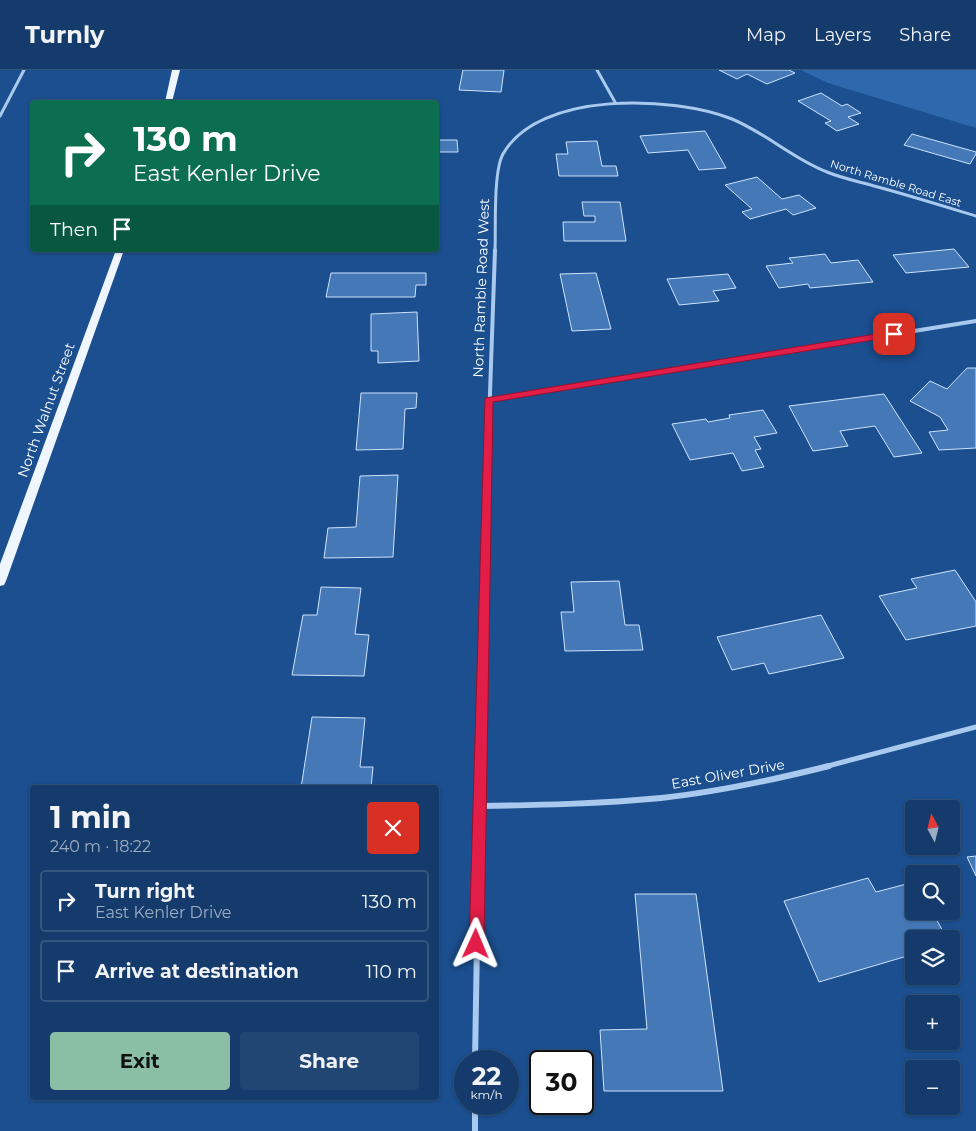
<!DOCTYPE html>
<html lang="en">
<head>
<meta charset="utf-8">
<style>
	:root { --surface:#143b6b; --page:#214673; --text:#f1f3f6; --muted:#9dadc1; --line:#33557e; --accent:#8abfa5 }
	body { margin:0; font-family:Montserrat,sans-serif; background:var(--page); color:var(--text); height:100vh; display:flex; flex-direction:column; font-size:19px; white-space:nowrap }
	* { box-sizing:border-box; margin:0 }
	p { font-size:16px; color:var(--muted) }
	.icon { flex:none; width:28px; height:28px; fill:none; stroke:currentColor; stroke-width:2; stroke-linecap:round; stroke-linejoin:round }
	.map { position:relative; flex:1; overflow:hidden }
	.panel { position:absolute; left:30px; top:715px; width:409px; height:315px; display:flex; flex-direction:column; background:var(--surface); border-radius:5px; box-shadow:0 1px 4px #0004,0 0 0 1px var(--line) }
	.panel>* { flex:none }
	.banner { position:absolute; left:30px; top:30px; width:409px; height:152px; border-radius:5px; box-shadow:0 1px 4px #0004,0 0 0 1px var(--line); background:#0b6e4f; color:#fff; overflow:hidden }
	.needle { width:32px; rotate:353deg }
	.fabs { position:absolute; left:905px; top:730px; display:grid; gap:10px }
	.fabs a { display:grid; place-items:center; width:55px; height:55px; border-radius:5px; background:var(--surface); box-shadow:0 1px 4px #0004,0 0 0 1px var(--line); font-size:25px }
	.speed { position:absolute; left:454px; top:980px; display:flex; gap:10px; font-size:25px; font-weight:700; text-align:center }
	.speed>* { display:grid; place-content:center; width:65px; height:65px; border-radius:50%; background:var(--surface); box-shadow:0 1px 4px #0004,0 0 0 1px var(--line); line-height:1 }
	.speed small { font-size:12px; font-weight:400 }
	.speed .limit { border:2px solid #111; border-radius:8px; background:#fff; color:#111 }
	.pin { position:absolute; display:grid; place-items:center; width:42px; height:42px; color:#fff; margin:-21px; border-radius:10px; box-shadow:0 2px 8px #0006 }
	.me { position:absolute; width:55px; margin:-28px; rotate:1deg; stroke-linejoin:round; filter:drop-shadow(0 0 4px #0008) }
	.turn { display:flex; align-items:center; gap:18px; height:105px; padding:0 20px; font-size:22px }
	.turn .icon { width:65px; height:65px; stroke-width:2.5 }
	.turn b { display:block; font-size:35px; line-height:42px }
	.then { display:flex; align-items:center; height:48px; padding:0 20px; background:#0003; gap:10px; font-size:19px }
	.round { display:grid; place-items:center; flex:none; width:52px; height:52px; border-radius:5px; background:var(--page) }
	.headline { display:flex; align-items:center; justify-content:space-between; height:85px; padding:0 20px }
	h1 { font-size:30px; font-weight:700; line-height:38px }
	.primary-button { display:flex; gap:10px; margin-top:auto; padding:10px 20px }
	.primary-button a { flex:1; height:58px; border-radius:5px; background:var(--accent); color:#111; font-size:20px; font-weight:700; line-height:58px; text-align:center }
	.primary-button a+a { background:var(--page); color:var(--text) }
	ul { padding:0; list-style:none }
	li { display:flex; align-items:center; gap:15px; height:62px; margin:0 10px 8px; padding:0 10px; border:2px solid var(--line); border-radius:5px }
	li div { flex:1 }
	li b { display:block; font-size:19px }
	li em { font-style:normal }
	header { display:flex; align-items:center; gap:30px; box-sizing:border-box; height:70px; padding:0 25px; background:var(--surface); border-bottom:1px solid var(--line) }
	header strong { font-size:24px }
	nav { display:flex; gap:28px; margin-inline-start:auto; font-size:18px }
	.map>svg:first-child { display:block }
</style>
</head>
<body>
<header>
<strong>Turnly</strong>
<nav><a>Map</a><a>Layers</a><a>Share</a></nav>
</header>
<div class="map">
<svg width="976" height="1061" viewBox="0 0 976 1061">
	<rect width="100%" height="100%" fill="#1b4f8f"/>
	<path fill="#2e69ad" d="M 801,0 L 976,0 L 976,58 L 828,13 Z"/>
	<path fill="#4478b7" stroke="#cfe3fa" d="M 463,0 L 504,0 L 501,22 L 459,20 Z
		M 719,0 L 789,0 L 795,3 L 767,14 L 747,4 L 737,9 Z
		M 821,23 L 842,36 L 847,34 L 861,43 L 848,47 L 859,54 L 837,61 L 825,53 L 831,51 L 798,31 Z
		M 705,61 L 726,98 L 699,100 L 688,80 L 648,83 L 640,66 Z
		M 912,64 L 976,82 L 976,84 L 970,94 L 904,75 Z
		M 436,70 L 457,70 L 458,82 L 438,82 L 439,93 L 436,94 Z
		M 597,71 L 602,96 L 616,96 L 618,106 L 559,106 L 556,84 L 568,84 L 566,72 Z
		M 757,107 L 782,129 L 799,125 L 816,138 L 793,145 L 786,139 L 750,149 L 742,142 L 752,139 L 725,115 Z
		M 582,132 L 620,132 L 626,171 L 564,171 L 563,152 L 595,152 L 595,146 L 584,146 Z
		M 954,179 L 969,197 L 906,203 L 893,185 Z
		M 825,184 L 831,193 L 858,190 L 873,212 L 810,218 L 808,214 L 779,218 L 766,196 L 793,193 L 789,188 Z
		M 331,203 L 426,203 L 426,215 L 416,215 L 415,227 L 326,227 Z
		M 596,203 L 611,259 L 572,261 L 560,204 Z
		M 728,204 L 736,218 L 713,221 L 719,231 L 679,235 L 667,209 Z
		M 417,242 L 419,291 L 378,293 L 378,281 L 371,281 L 371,244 Z
		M 967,298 L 976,298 L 976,378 L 939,380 L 929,362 L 948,360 L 940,347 L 910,331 L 930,311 L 947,319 Z
		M 361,323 L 417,323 L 416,338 L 405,339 L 403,379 L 356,380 Z
		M 884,324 L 922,383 L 894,387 L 875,356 L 840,361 L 848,376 L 813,381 L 789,336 Z
		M 763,340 L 777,363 L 754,367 L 761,379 L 755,380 L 764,397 L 742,401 L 733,383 L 690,390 L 672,354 L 706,349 L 708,352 L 730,348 L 729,345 Z
		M 398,405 L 393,487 L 324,488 L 328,458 L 356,457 L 360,406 Z
		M 955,500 L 976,532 L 976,556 L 906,570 L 879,526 L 917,518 L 911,509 Z
		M 619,511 L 625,555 L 639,555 L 643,580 L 565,581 L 561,542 L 574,542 L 571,512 Z
		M 321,517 L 361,518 L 355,564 L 369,565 L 364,606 L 292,605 L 303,545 L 317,545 Z
		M 821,545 L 844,588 L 769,604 L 764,593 L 732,600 L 717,567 Z
		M 312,647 L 365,648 L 360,697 L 373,697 L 371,718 L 301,718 Z
		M 976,786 L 976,806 L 967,787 Z
		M 868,808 L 876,822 L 914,812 L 914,841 L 932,841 L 947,869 L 914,869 L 914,884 L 819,912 L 784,831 Z
		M 635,824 L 696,824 L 723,1021 L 604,1021 L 600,960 L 647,959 Z"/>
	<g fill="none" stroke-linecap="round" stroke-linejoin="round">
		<path stroke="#a9c9ee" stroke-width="3" d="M 597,0 L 615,32
			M 0,46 L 24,0
			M 495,181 C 496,158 493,102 503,84 C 539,20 674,26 732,49 C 766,63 793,89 827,102 C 844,109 861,112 878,117 C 911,126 943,136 976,146"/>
		<path stroke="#a9c9ee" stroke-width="4" d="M 488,330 L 976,251
			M 487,409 L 495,180"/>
		<path stroke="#a9c9ee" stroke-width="5" d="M 480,697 L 487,408
			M 824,697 L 976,657"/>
		<path stroke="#a9c9ee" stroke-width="6" d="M 478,736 C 539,735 600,734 661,728 C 718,722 773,710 829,696
			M 475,991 L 480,696
			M 475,1034 L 475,1061"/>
		<path fill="#f0f6ff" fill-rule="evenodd" d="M 172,0 L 180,0 L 172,32 L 165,32 Z
			M 116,180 L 124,180 L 6,511 L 4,515 L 0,516 L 0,494 Z"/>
	</g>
	<path fill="#e11d48" stroke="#92132f" d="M 894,261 L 899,264 L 898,266 L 493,332 L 484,874 L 482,879 L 476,881 L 471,879 L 469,874 L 485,328 Z"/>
	<g text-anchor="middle" stroke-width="4.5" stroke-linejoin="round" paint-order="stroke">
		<g font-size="11" fill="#fff" stroke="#1b4f8f">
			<text transform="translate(896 113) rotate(17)" y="4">North Ramble Road East</text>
		</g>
		<g font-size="14" fill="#fff" stroke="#1b4f8f">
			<text transform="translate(481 218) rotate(-88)" y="5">North Ramble Road West</text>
			<text transform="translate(46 340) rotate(-70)" y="5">North Walnut Street</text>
			<text transform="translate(728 704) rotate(-10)" y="5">East Oliver Drive</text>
		</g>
	</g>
</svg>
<div class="fabs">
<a><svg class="needle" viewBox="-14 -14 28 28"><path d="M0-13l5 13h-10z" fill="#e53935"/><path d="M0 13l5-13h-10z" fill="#9dadc1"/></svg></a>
<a><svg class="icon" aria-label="search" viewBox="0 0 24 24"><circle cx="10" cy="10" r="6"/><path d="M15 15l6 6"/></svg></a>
<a><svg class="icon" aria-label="layers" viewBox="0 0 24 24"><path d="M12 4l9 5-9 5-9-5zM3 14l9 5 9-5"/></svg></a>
<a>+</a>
<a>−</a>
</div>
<div class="speed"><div>22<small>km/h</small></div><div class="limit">30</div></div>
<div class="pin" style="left:894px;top:264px;background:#d93025"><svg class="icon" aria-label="arrive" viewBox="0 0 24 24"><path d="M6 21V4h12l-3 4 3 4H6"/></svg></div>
<svg class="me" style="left:476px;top:874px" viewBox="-20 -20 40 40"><path d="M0-17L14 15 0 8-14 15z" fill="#e11d48" stroke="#fff" stroke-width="4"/></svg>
<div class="banner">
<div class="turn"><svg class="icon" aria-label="right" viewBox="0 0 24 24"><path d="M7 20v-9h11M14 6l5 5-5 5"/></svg><div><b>130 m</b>East Kenler Drive</div></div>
<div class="then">Then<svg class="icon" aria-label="arrive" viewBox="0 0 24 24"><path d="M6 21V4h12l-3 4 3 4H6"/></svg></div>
</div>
<section class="panel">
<div class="headline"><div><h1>1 min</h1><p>240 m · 18:22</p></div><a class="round" style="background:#d93025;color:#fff"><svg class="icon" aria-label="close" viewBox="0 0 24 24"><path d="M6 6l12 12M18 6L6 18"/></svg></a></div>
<ul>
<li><svg class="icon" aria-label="right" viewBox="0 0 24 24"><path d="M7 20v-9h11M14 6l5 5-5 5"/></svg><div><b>Turn right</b><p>East Kenler Drive</p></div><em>130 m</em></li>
<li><svg class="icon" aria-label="arrive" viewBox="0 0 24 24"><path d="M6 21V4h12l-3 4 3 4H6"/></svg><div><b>Arrive at destination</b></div><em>110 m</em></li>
</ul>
<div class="primary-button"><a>Exit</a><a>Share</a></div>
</section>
</div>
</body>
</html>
